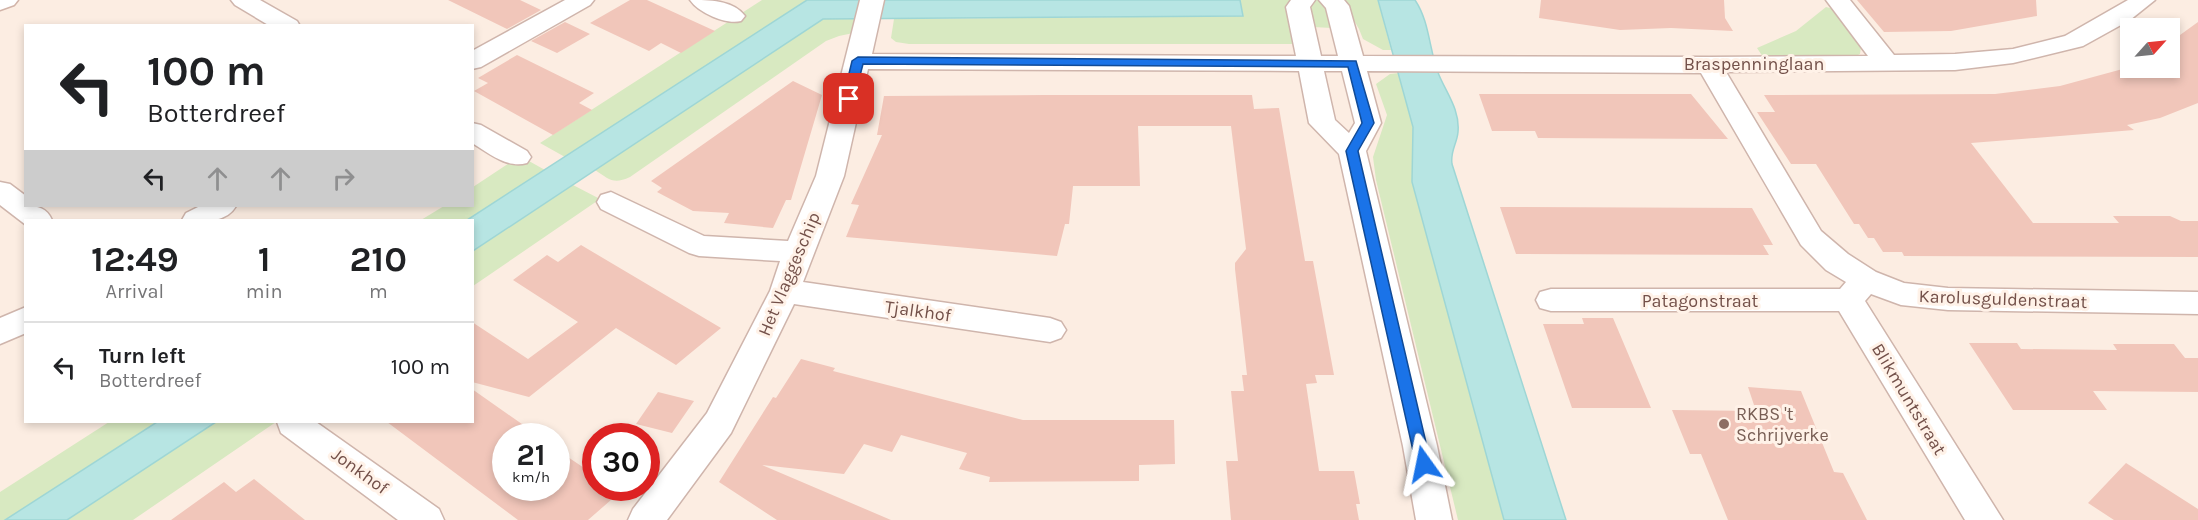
<!DOCTYPE html>
<html lang="en">
<head>
<meta charset="utf-8">
<style>
	:root { --surface:#fff; --page:#f6f6f6; --text:#202124; --muted:#757577; --line:#e0e0e0 }
	body { margin:0; font-family:Karla,sans-serif; background:var(--page); color:var(--text); height:100vh; display:flex; flex-direction:column; font-size:22px; white-space:nowrap }
	* { box-sizing:border-box; margin:0 }
	p { font-size:20px; color:var(--muted) }
	.icon { flex:none; width:33px; height:33px; fill:none; stroke:currentColor; stroke-width:2; stroke-linecap:round; stroke-linejoin:round }
	.map { position:relative; flex:1; overflow:hidden }
	.sheet { position:absolute; left:24px; top:219px; width:450px; height:204px; display:flex; flex-direction:column; background:var(--surface); border-radius:0px; box-shadow:0 3px 9px #0003 }
	.sheet>* { flex:none }
	.banner { position:absolute; left:24px; top:24px; width:450px; height:183px; border-radius:0px; box-shadow:0 3px 9px #0003; background:#fff; color:var(--text); overflow:hidden }
	.needle { width:39px; rotate:63deg }
	.controls { position:absolute; left:2120px; top:18px; display:grid; gap:12px }
	.controls a { display:grid; place-items:center; width:60px; height:60px; border-radius:0px; background:var(--surface); box-shadow:0 3px 9px #0003; font-size:30px }
	.speed { position:absolute; left:492px; top:423px; display:flex; gap:12px; font-size:30px; font-weight:700; text-align:center }
	.speed>* { display:grid; place-content:center; width:78px; height:78px; border-radius:50%; background:var(--surface); box-shadow:0 3px 9px #0003; line-height:1 }
	.speed small { font-size:15px; font-weight:400 }
	.speed .limit { border:9px solid #d22; background:#fff; color:#111 }
	.pin { position:absolute; display:grid; place-items:center; width:51px; height:51px; color:#fff; margin:-26px; border-radius:12px; box-shadow:0 3px 9px #0006 }
	.me { position:absolute; width:66px; margin:-33px; rotate:348deg; stroke-linejoin:round; filter:drop-shadow(0 0 4px #0008) }
	.turn { display:flex; align-items:center; gap:21px; height:126px; padding:0 24px; font-size:27px }
	.turn .icon { width:78px; height:78px; stroke-width:2.5 }
	.turn b { display:block; font-size:42px; line-height:51px }
	.lanes { display:flex; align-items:center; height:57px; padding:0 24px; background:#0003; justify-content:center; gap:30px; direction:ltr }
	.lanes .off { opacity:.35 }
	.eta { display:flex; justify-content:space-evenly; align-items:center; height:102px; text-align:center }
	.eta b { font-size:36px; font-weight:700; line-height:42px }
	ul { padding:0; list-style:none }
	li { display:flex; align-items:center; gap:18px; height:90px; padding:0 24px; border-top:2px solid var(--line) }
	li div { flex:1 }
	li b { display:block; font-size:22px }
	li em { font-style:normal }
	.map>svg:first-child { display:block }
</style>
</head>
<body>
<div class="map">
<svg width="2198" height="520" viewBox="0 0 2198 520">
	<rect width="100%" height="100%" fill="#fcede2"/>
	<path fill="#d8e9c1" d="M 762,0 L 807,0 L 565,157 L 540,143 Z
		M 1240,0 L 1290,0 L 1300,44 L 909,44 L 896,42 L 891,38 L 894,19 L 1243,16 Z
		M 1309,0 L 1324,0 L 1332,28 L 1313,27 Z
		M 1342,0 L 1378,0 L 1391,50 L 1383,50 L 1363,39 L 1359,29 Z
		M 1826,7 L 1834,9 L 1861,47 L 1860,54 L 1854,57 L 1763,57 L 1757,48 L 1796,31 Z
		M 823,19 L 865,19 L 863,31 L 839,36 L 826,41 L 630,177 C 613,185 609,179 595,170 Z
		M 1399,73 L 1413,127 L 1412,182 L 1504,520 L 1458,520 L 1376,180 L 1373,157 L 1387,115 L 1376,84 L 1390,74 Z
		M 520,156 L 545,170 L 467,220 L 421,220 L 444,206 L 472,206 L 473,187 Z
		M 573,185 L 600,199 L 473,286 L 473,251 Z
		M 109,422 L 157,422 L 5,520 L 0,520 L 0,492 Z
		M 216,422 L 276,422 L 133,520 L 67,520 Z"/>
	<path fill="#b7e5e3" stroke="#9ed6d5" stroke-width="1.5" d="M 807,0 L 1240,0 L 1243,16 L 823,19 L 473,251 L 472,220 L 467,220 Z
		M 1378,0 L 1415,0 C 1430,22 1429,51 1439,75 C 1447,94 1460,110 1458,132 C 1457,144 1450,151 1452,164 L 1566,520 L 1504,520 L 1412,182 L 1413,127 Z
		M 157,422 L 216,422 L 67,520 L 5,520 Z"/>
	<path fill="#f1c6ba" d="M 448,0 L 520,0 L 541,10 L 507,29 Z
		M 630,0 L 647,0 L 715,31 L 681,53 L 661,43 L 649,51 L 590,23 Z
		M 1541,0 L 1724,0 L 1725,18 L 1733,31 L 1671,28 L 1620,30 L 1539,18 Z
		M 1857,0 L 2036,0 L 2037,16 L 1951,31 L 1884,32 Z
		M 565,22 L 590,34 L 557,53 L 531,41 Z
		M 2198,22 L 2198,103 L 2160,118 L 2127,125 L 2134,130 L 1971,143 L 2033,223 L 2119,223 L 2113,216 L 2170,216 L 2181,221 L 2198,221 L 2198,257 L 1904,256 L 1902,252 L 1883,252 L 1874,238 L 1868,238 L 1859,224 L 1854,224 L 1816,164 L 1791,164 L 1757,112 L 1775,112 L 1764,95 L 1995,94 L 2060,86 L 2130,67 L 2169,68 L 2169,43 Z
		M 517,55 L 594,93 L 579,103 L 592,110 L 553,135 L 474,91 L 488,83 L 478,78 Z
		M 793,81 L 822,95 L 791,200 L 786,200 L 773,228 L 724,223 L 729,213 L 693,211 L 657,192 L 662,188 L 651,181 Z
		M 1479,94 L 1691,94 L 1728,139 L 1538,138 L 1535,131 L 1492,131 Z
		M 1045,95 L 1252,95 L 1254,109 L 1279,108 L 1305,261 L 1313,261 L 1334,375 L 1315,375 L 1317,383 L 1306,384 L 1319,471 L 1354,471 L 1360,504 L 1356,504 L 1359,520 L 1231,520 L 1226,461 L 1238,461 L 1231,391 L 1244,391 L 1242,375 L 1247,375 L 1235,269 L 1235,263 L 1246,249 L 1231,126 L 1138,126 L 1140,186 L 1073,186 L 1069,224 L 1065,224 L 1057,256 L 846,237 L 859,205 L 851,204 L 882,135 L 877,135 L 884,96 Z
		M 1500,207 L 1752,208 L 1773,245 L 1763,245 L 1769,255 L 1516,254 Z
		M 581,245 L 721,328 L 676,365 L 616,328 L 529,397 L 472,382 L 472,322 L 528,359 L 578,322 L 513,280 L 547,255 L 558,262 Z
		M 1582,318 L 1613,318 L 1651,408 L 1572,408 L 1543,324 L 1584,324 Z
		M 1969,343 L 2017,343 L 2021,349 L 2117,350 L 2113,344 L 2174,344 L 2185,358 L 2198,358 L 2198,392 L 2093,391 L 2107,410 L 2013,410 Z
		M 801,359 L 835,368 L 833,371 L 1023,420 L 1174,420 L 1175,464 L 1139,465 L 1139,481 L 989,482 L 990,477 L 959,469 L 967,453 L 901,435 L 892,452 L 864,444 L 844,474 L 762,465 L 891,520 L 777,520 L 719,482 L 773,397 L 776,398 Z
		M 1748,387 L 1801,391 L 1834,472 L 1843,473 L 1867,520 L 1728,520 L 1701,454 L 1690,454 L 1672,410 L 1756,411 Z
		M 472,389 L 539,436 L 506,436 L 506,488 L 556,488 L 556,449 L 596,476 L 596,488 L 611,488 L 619,493 L 588,520 L 518,520 L 387,422 L 472,422 Z
		M 658,392 L 694,401 L 672,433 L 636,424 Z
		M 2126,463 L 2198,509 L 2198,520 L 2114,520 L 2088,503 Z
		M 254,479 L 305,520 L 171,520 L 224,482 L 236,492 Z"/>
	<g fill="none" stroke-linecap="round" stroke-linejoin="round">
		<defs>
			<path id="street" d="M 231,0 L 260,0 L 297,21 L 300,26 L 270,26 L 235,5 Z
				M 565,0 L 594,0 L 590,5 L 481,67 L 472,69 L 472,51 Z
				M 690,0 C 709,0 733,0 745,16 L 741,21 C 726,25 699,13 690,0 Z
				M 860,0 L 884,0 L 872,54 L 1296,56 L 1286,7 L 1291,0 L 1315,0 L 1310,7 L 1321,56 L 1338,56 L 1326,8 L 1319,0 L 1344,0 L 1349,6 L 1363,56 L 1709,57 L 1868,56 L 1826,0 L 1850,0 L 1894,55 L 1955,54 L 2013,49 L 2065,36 L 2128,0 L 2155,0 L 2130,20 L 2083,46 L 2013,63 L 1955,70 L 1726,72 L 1821,231 L 1848,254 L 1876,272 L 1904,283 L 1948,288 L 2198,292 L 2198,314 L 1948,310 L 1901,305 L 1871,294 L 1865,301 L 2003,520 L 1965,520 L 1839,311 L 1551,311 L 1540,308 L 1536,300 L 1540,292 L 1551,289 L 1840,289 L 1846,282 L 1826,270 L 1801,245 L 1701,73 L 1367,71 L 1381,123 L 1366,151 L 1437,446 L 1452,520 L 1416,520 L 1403,446 L 1339,154 L 1309,123 L 1299,71 L 868,69 L 844,176 L 803,282 L 1050,318 L 1061,322 L 1066,330 L 1061,338 L 1050,342 L 794,304 L 731,433 L 667,520 L 628,520 L 633,509 L 707,413 L 770,291 L 780,261 L 699,256 L 689,253 L 601,209 L 597,202 L 601,195 L 611,192 L 704,236 L 788,241 L 816,176 ZM 1324,71 L 1342,71 L 1355,123 L 1349,133 L 1335,120 Z
				M 472,123 L 481,125 L 527,151 L 531,157 L 527,163 C 507,169 489,153 472,143 Z
				M 0,182 L 10,184 L 26,196 L 26,206 C 38,206 47,208 52,220 L 26,220 L 26,225 L 0,205 Z
				M 200,206 L 236,206 C 225,225 201,220 182,220 L 186,213 Z
				M 26,307 L 26,333 L 0,344 L 0,318 Z
				M 277,422 L 316,422 L 439,509 L 444,520 L 398,520 L 281,433 Z"/>
			<path id="secondary" d="M 0,0 L 18,0 L 14,5 L 0,10 Z"/>
		</defs>
		<use href="#street" stroke="#cfb5ac" stroke-width="3"/>
		<use href="#secondary" stroke="#d2b4a9" stroke-width="3"/>
		<use href="#street" fill="#fff" fill-rule="evenodd"/>
		<use href="#secondary" fill="#fff" fill-rule="evenodd"/>
	</g>
	<path fill="#1a73e8" stroke="#114b97" stroke-width="1.5" d="M 858,57 L 1356,61 L 1374,123 L 1358,151 L 1431,464 L 1429,469 L 1424,471 L 1418,469 L 1416,464 L 1346,151 L 1362,123 L 1348,67 L 863,64 L 854,99 L 849,103 L 844,102 L 843,99 L 852,61 Z"/>
	<circle fill="#8d6e63" stroke="#fff2e8" stroke-width="2" cx="1724" cy="424" r="6"/>
	<g text-anchor="middle" stroke-width="6" stroke-linejoin="round" paint-order="stroke">
		<g font-size="18" fill="#735049" stroke="#fff2e8">
			<text x="1754" y="70">Braspenninglaan</text>
			<text transform="translate(789 274) rotate(-67)" y="6">Het Vlaggeschip</text>
			<text transform="translate(2003 299) rotate(2)" y="6">Karolusguldenstraat</text>
			<text x="1700" y="307">Patagonstraat</text>
			<text transform="translate(918 311) rotate(8)" y="6">Tjalkhof</text>
			<text transform="translate(1909 399) rotate(59)" y="6">Blikmuntstraat</text>
			<text transform="translate(360 471) rotate(36)" y="6">Jonkhof</text>
		</g>
		<g font-size="18" fill="#785e54" stroke="#fff2e8" text-anchor="start">
			<text x="1736" y="420">RKBS 't<tspan x="1736" dy="21">Schrijverke</tspan></text>
		</g>
	</g>
</svg>
<div class="controls">
<a><svg class="needle" viewBox="-14 -14 28 28"><path d="M0-13l5 13h-10z" fill="#e53935"/><path d="M0 13l5-13h-10z" fill="#757577"/></svg></a>
</div>
<div class="speed"><div>21<small>km/h</small></div><div class="limit">30</div></div>
<div class="pin" style="left:849px;top:99px;background:#d93025"><svg class="icon" aria-label="arrive" viewBox="0 0 24 24"><path d="M6 21V4h12l-3 4 3 4H6"/></svg></div>
<svg class="me" style="left:1424px;top:464px" viewBox="-20 -20 40 40"><path d="M0-17L14 15 0 8-14 15z" fill="#1a73e8" stroke="#fff" stroke-width="4"/></svg>
<div class="banner">
<div class="turn"><svg class="icon" aria-label="left" viewBox="0 0 24 24"><path d="M17 20v-9H6M10 6l-5 5 5 5"/></svg><div><b>100 m</b>Botterdreef</div></div>
<div class="lanes"><svg class="icon" aria-label="left" viewBox="0 0 24 24"><path d="M17 20v-9H6M10 6l-5 5 5 5"/></svg><svg class="icon off" aria-label="ahead" viewBox="0 0 24 24"><path d="M12 20V5M6 11l6-6 6 6"/></svg><svg class="icon off" aria-label="ahead" viewBox="0 0 24 24"><path d="M12 20V5M6 11l6-6 6 6"/></svg><svg class="icon off" aria-label="right" viewBox="0 0 24 24"><path d="M7 20v-9h11M14 6l5 5-5 5"/></svg></div>
</div>
<section class="sheet">
<div class="eta">
<div><b>12:49</b><p>Arrival</p></div>
<div><b>1</b><p>min</p></div>
<div><b>210</b><p>m</p></div>
</div>
<ul>
<li><svg class="icon" aria-label="left" viewBox="0 0 24 24"><path d="M17 20v-9H6M10 6l-5 5 5 5"/></svg><div><b>Turn left</b><p>Botterdreef</p></div><em>100 m</em></li>
</ul>
</section>
</div>
</body>
</html>
